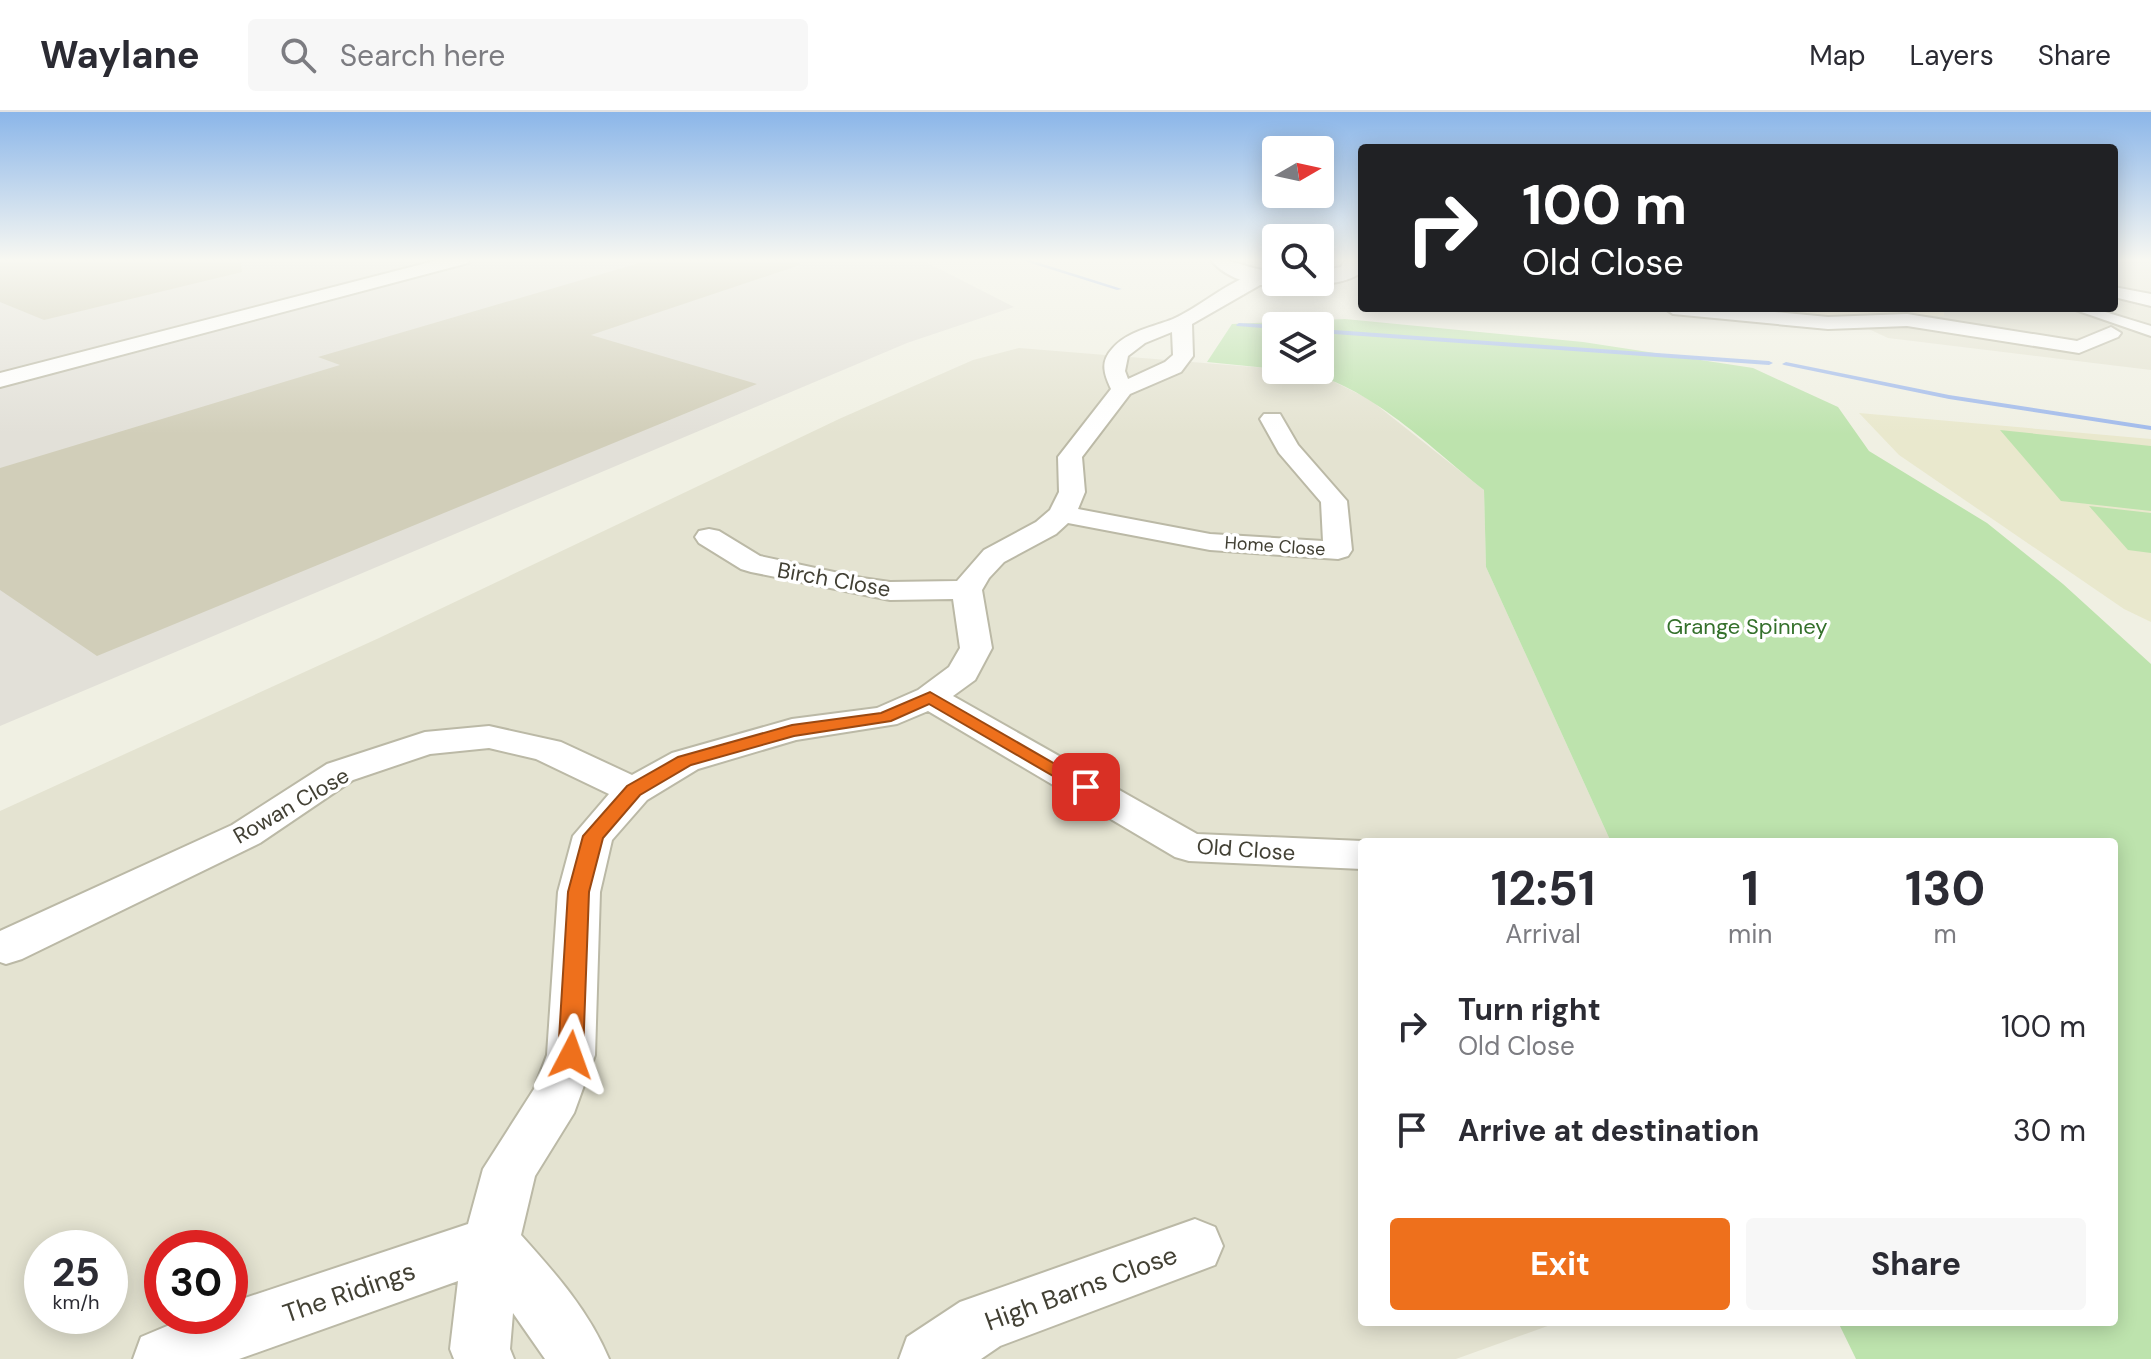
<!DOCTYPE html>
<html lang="en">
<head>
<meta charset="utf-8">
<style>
	:root { --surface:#fff; --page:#f7f7f7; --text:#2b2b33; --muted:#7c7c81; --line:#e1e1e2; --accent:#ee701c }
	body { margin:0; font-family:"DM Sans",sans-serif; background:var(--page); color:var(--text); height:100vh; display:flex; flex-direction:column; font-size:30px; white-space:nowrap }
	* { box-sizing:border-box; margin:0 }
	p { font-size:26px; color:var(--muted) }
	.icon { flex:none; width:44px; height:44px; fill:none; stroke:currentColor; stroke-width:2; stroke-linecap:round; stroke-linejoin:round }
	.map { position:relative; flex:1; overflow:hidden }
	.details { position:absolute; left:1358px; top:726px; width:760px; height:488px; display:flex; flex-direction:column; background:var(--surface); border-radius:8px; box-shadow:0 4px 20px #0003 }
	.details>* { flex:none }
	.guide { position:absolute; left:1358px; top:32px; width:760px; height:168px; border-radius:8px; box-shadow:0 4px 20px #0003; background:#202124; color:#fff; overflow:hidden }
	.needle { width:52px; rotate:81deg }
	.buttons { position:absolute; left:1262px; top:24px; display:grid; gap:16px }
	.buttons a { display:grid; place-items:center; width:72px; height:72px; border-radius:8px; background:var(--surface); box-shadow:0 4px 20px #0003; font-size:40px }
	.speed { position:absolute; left:24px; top:1118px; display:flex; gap:16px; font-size:40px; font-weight:700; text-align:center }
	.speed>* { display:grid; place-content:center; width:104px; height:104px; border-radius:50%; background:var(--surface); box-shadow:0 4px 20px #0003; line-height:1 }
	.speed small { font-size:20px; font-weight:400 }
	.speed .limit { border:12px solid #d22; background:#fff; color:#111 }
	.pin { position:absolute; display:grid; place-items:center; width:68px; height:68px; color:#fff; margin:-34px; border-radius:16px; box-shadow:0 4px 12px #0006 }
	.me { position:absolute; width:88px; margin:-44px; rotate:4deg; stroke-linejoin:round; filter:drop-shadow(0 0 6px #0008) }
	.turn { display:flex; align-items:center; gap:28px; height:168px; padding:0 32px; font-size:36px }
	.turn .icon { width:104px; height:104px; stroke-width:2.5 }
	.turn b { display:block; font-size:56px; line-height:68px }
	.eta { display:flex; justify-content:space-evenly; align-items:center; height:136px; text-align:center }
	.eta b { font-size:48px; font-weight:700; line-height:56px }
	.primary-button { display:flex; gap:16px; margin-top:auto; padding:16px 32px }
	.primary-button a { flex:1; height:92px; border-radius:8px; background:var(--accent); color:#fff; font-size:32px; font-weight:700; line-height:92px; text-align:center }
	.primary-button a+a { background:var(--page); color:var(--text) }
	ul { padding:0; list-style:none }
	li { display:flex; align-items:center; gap:24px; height:104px; padding:0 32px }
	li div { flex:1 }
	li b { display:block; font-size:30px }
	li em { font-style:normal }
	header { display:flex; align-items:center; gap:48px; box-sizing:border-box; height:112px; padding:0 40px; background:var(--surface); border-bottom:2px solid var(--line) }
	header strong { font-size:38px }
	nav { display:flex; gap:44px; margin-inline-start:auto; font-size:28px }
	.search { width:560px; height:72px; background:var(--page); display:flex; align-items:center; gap:20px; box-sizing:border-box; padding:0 28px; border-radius:8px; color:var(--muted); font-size:30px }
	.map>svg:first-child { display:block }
</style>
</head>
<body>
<header>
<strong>Waylane</strong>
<div class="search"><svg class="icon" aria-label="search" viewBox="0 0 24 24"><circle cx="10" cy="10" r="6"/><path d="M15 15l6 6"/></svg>Search here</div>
<nav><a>Map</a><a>Layers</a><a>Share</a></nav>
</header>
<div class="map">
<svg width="2151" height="1247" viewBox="0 0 2151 1247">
	<rect width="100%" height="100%" fill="#f0f0e3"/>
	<path fill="#e4e3d1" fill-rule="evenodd" d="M 2114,147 L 2151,147 L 2151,258 L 1888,226 L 1841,204 L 1890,201 L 1944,203 L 1943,196 L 2114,196 Z
		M 1019,236 L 1314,260 L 1369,287 L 1484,378 L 1486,455 L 1611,730 L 1362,730 L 1362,1210 L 1556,1211 L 1456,1247 L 0,1247 L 0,699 L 379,526 L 839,307 L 973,248 ZM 42,1136 L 110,1136 L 110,1204 L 42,1204 ZM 162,1136 L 230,1136 L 230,1204 L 162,1204 Z"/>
	<path fill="#f2ecce" d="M 1710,196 L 1943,196 L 1944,204 L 1890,201 L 1819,205 Z"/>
	<path fill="#e2e0d8" d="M 0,147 L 920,147 L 1014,195 L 907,231 L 0,614 Z"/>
	<path fill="#e9e8cd" d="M 1859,301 L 2151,327 L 2151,510 L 2124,497 L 1899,343 Z"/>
	<path fill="#bde3ad" d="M 1345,207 L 1583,230 L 1753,256 L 1838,295 L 1869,339 L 1987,411 L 2063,472 L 2151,552 L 2151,1247 L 1856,1247 L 1838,1210 L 2114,1210 L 2114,730 L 1611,730 L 1486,455 L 1484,378 C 1428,334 1362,265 1290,258 L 1320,258 L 1320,214 L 1276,214 L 1276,257 L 1207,250 L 1232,212 Z
		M 2000,318 L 2151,334 L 2151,399 L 2061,389 Z
		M 2089,394 L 2151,401 L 2151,441 L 2128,438 Z"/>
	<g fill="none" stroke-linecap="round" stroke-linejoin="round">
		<path fill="#a1baeb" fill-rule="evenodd" d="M 1018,147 L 1027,147 L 1122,177 L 1117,178 Z
			M 1239,211 L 1276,213 L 1279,214 L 1276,214 L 1276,217 L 1237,214 L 1236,213 Z
			M 1320,217 L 1769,249 L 1773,251 L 1769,253 L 1320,221 Z
			M 1786,250 L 1949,283 L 2151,314 L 2151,318 L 1949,287 L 1784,253 L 1782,252 Z"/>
	</g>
	<path fill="#d1ceb9" d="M 0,147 L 240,147 L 242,160 L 44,208 L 0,190 Z
		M 653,147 L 799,147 L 800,153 L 591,223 L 757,272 L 97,544 L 0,478 L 0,356 L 340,253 L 318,245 Z"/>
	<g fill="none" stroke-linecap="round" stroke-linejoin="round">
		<defs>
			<path id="pedestrian" d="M 2070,196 L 2092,196 L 2151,214 L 2151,224 Z"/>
			<path id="minor" d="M 442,147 L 470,147 L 468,151 L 0,275 L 0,261 Z
				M 1261,160 L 1267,161 L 1270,165 L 1267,169 L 1192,212 L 1193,244 L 1181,260 L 1130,282 L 1082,345 L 1085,380 L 1078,397 L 1210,422 L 1323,429 L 1321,390 L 1279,341 L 1260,307 L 1264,302 L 1280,302 L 1298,333 L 1347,389 L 1352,438 L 1348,444 L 1338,447 L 1210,438 L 1068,411 L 1056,422 L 1004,450 L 989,466 L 982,478 L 992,536 L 975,568 L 953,584 L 1197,722 L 1362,729 L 1365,730 L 1362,730 L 1362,757 L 1189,749 L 1175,745 L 928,599 L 897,612 L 796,628 L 698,657 L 647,688 L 612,728 L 600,780 L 595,943 L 574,1001 L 535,1064 L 521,1123 C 556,1162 589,1199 609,1247 L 545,1247 L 513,1201 L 510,1237 L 514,1247 L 454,1247 L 450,1237 L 458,1169 L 239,1247 L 133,1247 L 141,1225 L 191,1204 L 230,1204 L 230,1191 L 468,1112 L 483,1057 L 534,977 L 547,943 L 558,780 L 573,724 L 609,682 L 536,647 L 489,636 L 430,642 L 353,668 L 260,731 L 22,847 L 6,852 L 0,850 L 0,819 L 232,713 L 327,652 L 425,620 L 489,614 L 561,630 L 632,663 L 672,641 L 792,607 L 877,596 L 918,578 L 949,555 L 960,536 L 953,487 L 890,488 L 751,460 L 741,457 L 699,431 L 695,425 L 699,419 L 709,417 L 719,419 L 760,444 L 862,466 L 890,470 L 957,469 L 984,438 L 1036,410 L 1050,398 L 1059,380 L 1058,345 L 1111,277 C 1104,262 1100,250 1112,237 C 1127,219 1153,215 1173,207 C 1202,194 1230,167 1261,160 ZM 1172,220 L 1173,243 L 1165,250 L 1128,267 L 1125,259 L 1128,244 L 1145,231 Z
				M 2114,175 L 2151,182 L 2151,194 L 2114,185 Z
				M 1664,196 L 1732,196 L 1828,205 L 1907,202 L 2077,229 L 2111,215 L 2121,221 L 2118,225 L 2079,241 L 1907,214 L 1828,217 L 1673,202 Z
				M 1195,1107 L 1215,1115 L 1223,1134 L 1215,1153 L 1000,1234 L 981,1247 L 899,1247 L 907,1225 L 960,1190 Z"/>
			<path id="tertiary" d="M 1210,147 C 1235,147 1250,158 1276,160 L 1276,170 L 1285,170 C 1263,180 1224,166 1210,147 Z
				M 1346,147 L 1362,147 L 1362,160 C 1350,169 1327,174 1312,171 L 1320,170 L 1320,159 L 1341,155 Z"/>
		</defs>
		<use href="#pedestrian" stroke="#bbb9a6" stroke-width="4"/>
		<use href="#minor" stroke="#bbb9a6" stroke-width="4"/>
		<use href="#tertiary" stroke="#bbb9a6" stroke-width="4"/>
		<use href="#pedestrian" fill="#fff" fill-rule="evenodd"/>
		<use href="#minor" fill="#fff" fill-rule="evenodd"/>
		<use href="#tertiary" fill="#fff" fill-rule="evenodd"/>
	</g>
	<linearGradient id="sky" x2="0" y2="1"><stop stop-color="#8bb6e9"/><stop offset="0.46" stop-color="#f8f8f2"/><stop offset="1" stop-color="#f8f8f2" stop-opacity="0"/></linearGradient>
	<rect width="2151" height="322" fill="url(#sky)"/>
	<path fill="#ee701c" stroke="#9b4912" stroke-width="2" d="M 930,580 L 1095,675 L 1092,679 L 1079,679 L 929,592 L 891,609 L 794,624 L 691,653 L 640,683 L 603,726 L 589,780 L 583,943 L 580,950 L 571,953 L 562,950 L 558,943 L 568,780 L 583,724 L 627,674 L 678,645 L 792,613 L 881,601 Z"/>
	<g text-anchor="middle" stroke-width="7" stroke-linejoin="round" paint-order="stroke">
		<g font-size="18" fill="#424034" stroke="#fff">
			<text transform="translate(1275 434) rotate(4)" y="6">Home Close</text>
		</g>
		<g font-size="22" fill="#424034" stroke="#fff">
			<text transform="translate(834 467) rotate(10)" y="8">Birch Close</text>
			<text transform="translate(291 693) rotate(-30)" y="8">Rowan Close</text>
			<text transform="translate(1246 737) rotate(4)" y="8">Old Close</text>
		</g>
		<g font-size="22" fill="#34702b" stroke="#fff">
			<text x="1747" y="522">Grange Spinney</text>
		</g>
		<g font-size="26" fill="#424034" stroke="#fff">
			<text transform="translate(1081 1176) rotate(-20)" y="9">High Barns Close</text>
			<text transform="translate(349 1180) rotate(-19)" y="9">The Ridings</text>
		</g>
	</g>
</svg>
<div class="buttons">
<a><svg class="needle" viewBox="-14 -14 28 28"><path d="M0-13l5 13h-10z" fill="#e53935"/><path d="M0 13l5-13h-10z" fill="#7c7c81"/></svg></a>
<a><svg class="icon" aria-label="search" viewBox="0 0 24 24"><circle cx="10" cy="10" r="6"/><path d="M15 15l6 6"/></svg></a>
<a><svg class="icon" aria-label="layers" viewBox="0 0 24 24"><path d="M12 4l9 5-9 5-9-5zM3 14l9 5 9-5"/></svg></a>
</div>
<div class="speed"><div>25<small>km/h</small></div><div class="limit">30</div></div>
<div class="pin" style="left:1086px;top:675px;background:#d93025"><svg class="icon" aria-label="arrive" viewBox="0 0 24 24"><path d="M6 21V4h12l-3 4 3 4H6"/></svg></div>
<svg class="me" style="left:571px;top:943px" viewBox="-20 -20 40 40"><path d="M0-17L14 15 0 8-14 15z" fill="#ee701c" stroke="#fff" stroke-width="4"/></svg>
<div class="guide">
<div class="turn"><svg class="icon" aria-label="right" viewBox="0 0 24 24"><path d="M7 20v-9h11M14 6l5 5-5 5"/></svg><div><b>100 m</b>Old Close</div></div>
</div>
<section class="details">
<div class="eta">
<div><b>12:51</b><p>Arrival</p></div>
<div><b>1</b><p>min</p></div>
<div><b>130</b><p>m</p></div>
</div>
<ul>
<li><svg class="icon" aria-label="right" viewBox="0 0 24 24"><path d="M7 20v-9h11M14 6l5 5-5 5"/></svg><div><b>Turn right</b><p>Old Close</p></div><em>100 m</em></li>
<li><svg class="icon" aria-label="arrive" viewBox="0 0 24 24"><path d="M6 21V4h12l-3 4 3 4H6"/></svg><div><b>Arrive at destination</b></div><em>30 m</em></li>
</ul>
<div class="primary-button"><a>Exit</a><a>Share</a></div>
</section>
</div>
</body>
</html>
